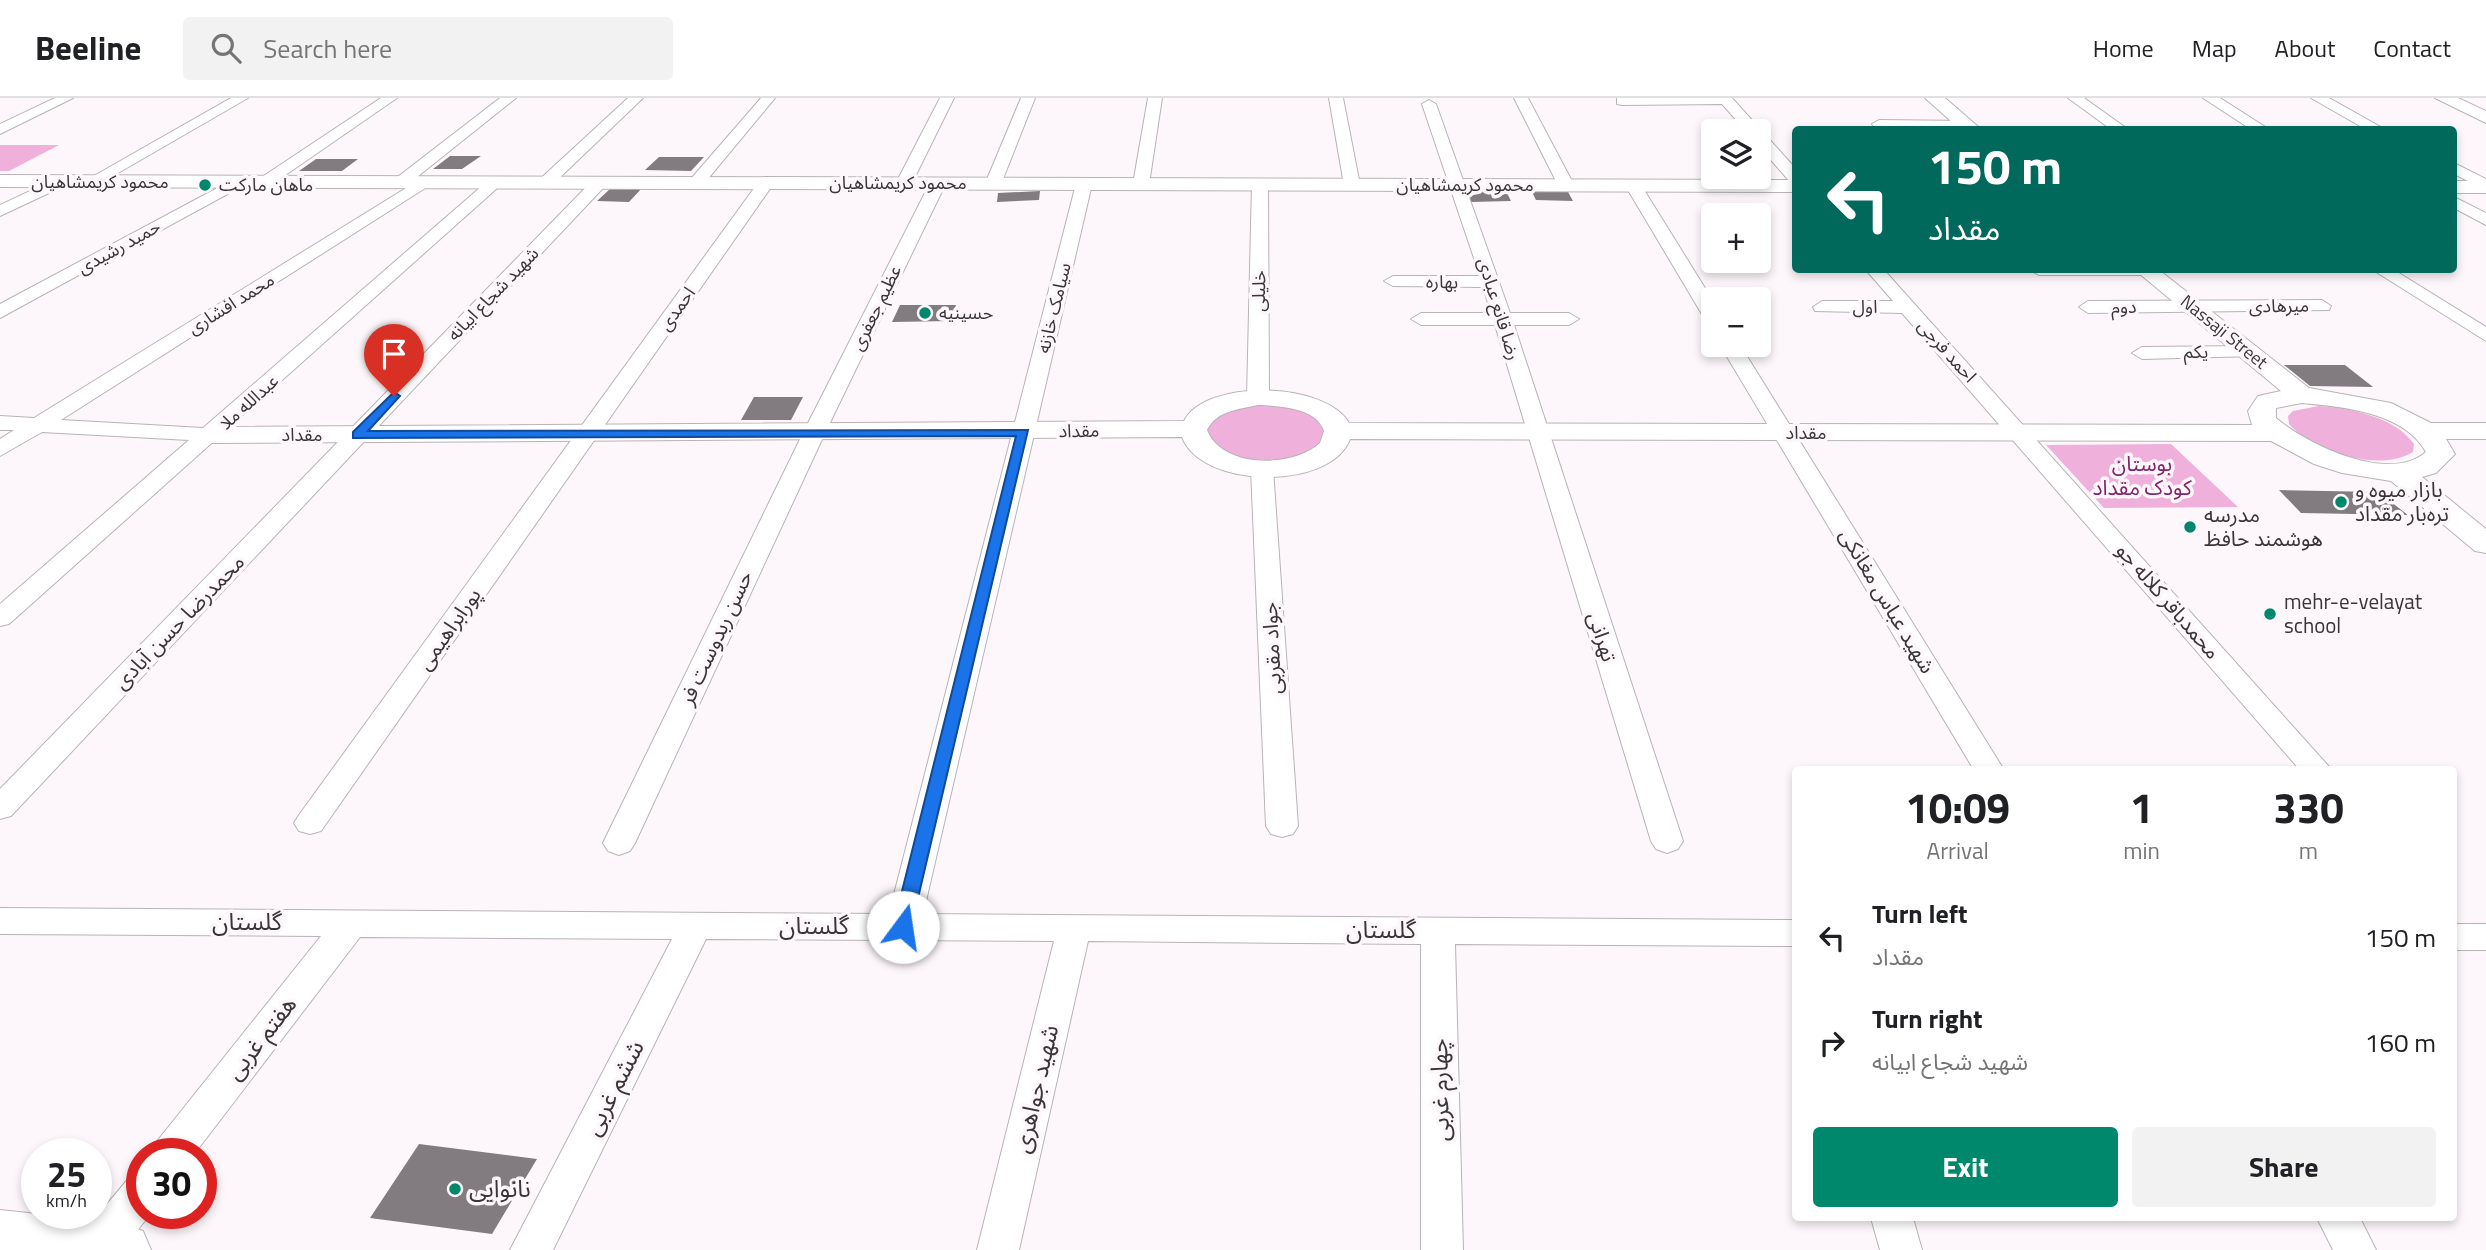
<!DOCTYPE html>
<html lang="en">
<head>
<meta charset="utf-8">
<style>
	:root { --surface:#fff; --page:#f2f2f2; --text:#202124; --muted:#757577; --line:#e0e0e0; --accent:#00886d }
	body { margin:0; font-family:"Titillium Web","Noto Sans Arabic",sans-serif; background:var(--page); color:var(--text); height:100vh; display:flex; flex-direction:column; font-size:26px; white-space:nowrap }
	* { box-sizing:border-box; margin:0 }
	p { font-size:23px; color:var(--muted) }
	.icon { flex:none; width:38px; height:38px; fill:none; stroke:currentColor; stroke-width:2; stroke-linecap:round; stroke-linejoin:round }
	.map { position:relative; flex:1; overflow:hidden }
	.details { position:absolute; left:1792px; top:668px; width:665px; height:455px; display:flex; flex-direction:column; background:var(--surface); border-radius:7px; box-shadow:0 4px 10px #0003 }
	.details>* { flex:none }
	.guide { position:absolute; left:1792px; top:28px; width:665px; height:147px; border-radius:7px; box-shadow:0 4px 10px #0003; background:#00695c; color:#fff; overflow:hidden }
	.buttons { position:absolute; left:1701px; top:21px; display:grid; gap:14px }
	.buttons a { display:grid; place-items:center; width:70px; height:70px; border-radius:7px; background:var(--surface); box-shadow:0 4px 10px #0003; font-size:35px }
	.speed { position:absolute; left:21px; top:1040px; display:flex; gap:14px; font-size:35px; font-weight:700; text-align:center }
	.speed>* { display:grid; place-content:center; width:91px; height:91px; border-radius:50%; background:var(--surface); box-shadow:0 4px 10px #0003; line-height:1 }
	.speed small { font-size:18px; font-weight:400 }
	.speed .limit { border:10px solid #d22; background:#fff; color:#111 }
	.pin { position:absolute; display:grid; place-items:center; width:60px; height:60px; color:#fff; margin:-72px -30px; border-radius:50% 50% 50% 0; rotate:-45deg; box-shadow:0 0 7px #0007 }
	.pin .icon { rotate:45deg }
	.me { position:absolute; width:77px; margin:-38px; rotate:14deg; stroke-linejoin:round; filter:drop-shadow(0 0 5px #0008) }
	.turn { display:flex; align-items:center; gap:24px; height:147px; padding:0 21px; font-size:32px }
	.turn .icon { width:91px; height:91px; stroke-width:2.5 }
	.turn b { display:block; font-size:49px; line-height:60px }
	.eta { display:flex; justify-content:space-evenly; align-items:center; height:119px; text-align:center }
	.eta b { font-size:42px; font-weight:700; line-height:49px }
	.cta { display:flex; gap:14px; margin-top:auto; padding:14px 21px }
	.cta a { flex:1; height:80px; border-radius:7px; background:var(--accent); color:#fff; font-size:28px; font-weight:700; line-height:80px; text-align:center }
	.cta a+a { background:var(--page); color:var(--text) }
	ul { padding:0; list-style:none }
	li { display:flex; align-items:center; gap:21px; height:105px; padding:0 21px }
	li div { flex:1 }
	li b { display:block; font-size:26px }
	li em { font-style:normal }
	header { display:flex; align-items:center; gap:42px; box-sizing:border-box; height:98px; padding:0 35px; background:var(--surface); border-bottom:2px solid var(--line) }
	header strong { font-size:33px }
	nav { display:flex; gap:38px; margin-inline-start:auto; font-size:24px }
	.search { width:490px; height:63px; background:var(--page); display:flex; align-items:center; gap:18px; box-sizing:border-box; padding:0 24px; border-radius:7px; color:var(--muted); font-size:26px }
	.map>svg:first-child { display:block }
</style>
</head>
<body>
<header>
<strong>Beeline</strong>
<div class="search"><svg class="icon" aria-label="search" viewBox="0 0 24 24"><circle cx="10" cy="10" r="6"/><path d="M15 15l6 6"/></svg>Search here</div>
<nav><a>Home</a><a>Map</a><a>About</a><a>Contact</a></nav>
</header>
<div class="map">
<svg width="2486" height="1152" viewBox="0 0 2486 1152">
	<rect width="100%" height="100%" fill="#fdf6fa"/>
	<path fill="#f0b0dc" d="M 0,47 L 59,47 L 9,73 L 0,73 Z
		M 1248,305 L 1287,306 L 1318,319 L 1327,338 C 1292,376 1249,370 1207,346 L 1206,325 L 1215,316 Z
		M 2319,308 C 2352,311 2394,318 2414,346 L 2413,354 C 2379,375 2314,354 2289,326 L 2288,318 L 2293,313 Z
		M 2171,346 L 2238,409 L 2104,410 L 2046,347 Z"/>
	<path fill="#827c80" d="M 450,58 L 481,58 L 462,71 L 433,71 Z
		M 659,59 L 704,59 L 691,73 L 645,72 Z
		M 316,61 L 358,61 L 342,73 L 299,73 Z
		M 1465,89 L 1504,89 L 1511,103 L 1470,104 Z
		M 611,90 L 642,90 L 629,104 L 597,103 Z
		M 1531,92 L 1567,92 L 1573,103 L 1536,102 Z
		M 1040,93 L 1039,102 L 997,104 L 998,95 Z
		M 900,207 L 956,207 L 951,223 L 892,224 Z
		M 2284,267 L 2345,267 L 2373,289 L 2310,288 Z
		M 754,299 L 803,299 L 791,322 L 741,322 Z
		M 2279,392 L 2378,394 L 2408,417 L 2301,415 Z
		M 419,1046 L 537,1061 L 492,1136 L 370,1120 Z"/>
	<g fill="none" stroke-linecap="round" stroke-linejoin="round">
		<defs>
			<path id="minor" d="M 55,0 L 73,0 L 0,36 L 0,26 Z
				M 231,0 L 248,0 L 99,86 L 93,88 L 85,83 Z
				M 381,0 L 397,0 L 271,87 L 259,87 L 259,81 Z
				M 500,0 L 516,0 L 407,87 L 395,87 L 395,81 Z
				M 628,0 L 643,0 L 551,88 L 539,88 L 539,82 Z
				M 761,0 L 775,0 L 702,88 L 690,88 L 690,82 Z
				M 940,0 L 954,0 L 912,85 L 904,90 L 898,88 L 896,85 Z
				M 1021,0 L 1035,0 L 1001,86 L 999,89 L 987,89 L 985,86 Z
				M 1148,0 L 1162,0 L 1149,86 L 1141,91 L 1133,86 Z
				M 1329,0 L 1343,0 L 1360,87 L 1358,90 L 1346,90 L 1344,87 Z
				M 1514,0 L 1528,0 L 1574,87 L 1572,90 L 1560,90 L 1558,87 Z
				M 1617,0 L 1732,0 L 1796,71 L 1796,86 L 1790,84 L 1759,48 L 1759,33 L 1746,33 L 1722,6 L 1622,7 L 1617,6 Z
				M 2068,0 L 2084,0 L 2129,32 L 2112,32 Z
				M 2203,0 L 2220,0 L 2270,32 L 2252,32 Z
				M 2311,0 L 2329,0 L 2386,32 L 2367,32 Z
				M 1429,2 L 1436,6 L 1510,215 L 1569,215 L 1579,221 L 1569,227 L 1514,227 L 1683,743 L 1678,751 L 1667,755 L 1656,751 L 1651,743 L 1495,227 L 1421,227 L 1411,221 L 1421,215 L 1491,215 L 1483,189 L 1393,188 L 1384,183 L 1393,178 L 1480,178 L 1422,6 Z
				M 1879,22 L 1967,23 L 1974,27 L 1967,31 L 1874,29 L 1872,26 Z
				M 2454,65 L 2486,81 L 2486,92 L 2454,76 Z
				M 62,78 L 68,80 L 68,86 L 0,118 L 0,107 Z
				M 238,79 L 244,81 L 244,87 L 0,220 L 0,206 Z
				M 424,79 L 430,81 L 430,87 L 61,322 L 203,330 L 490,81 L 502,81 L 504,84 L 9,526 L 0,528 L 0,506 L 189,342 L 42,334 L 0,358 L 0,341 L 14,332 L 0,332 L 0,318 L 34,320 Z
				M 599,80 L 605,82 L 605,88 L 11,718 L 0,721 L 0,691 L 593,82 Z
				M 766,80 L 774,85 L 321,733 L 310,736 L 299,733 L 294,725 L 299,717 L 760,82 Z
				M 938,80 L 946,85 L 825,335 L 635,745 L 630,753 L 619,757 L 608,753 L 603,745 L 803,335 L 930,85 Z
				M 1084,81 L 1092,86 L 923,816 L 1796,822 L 1796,848 L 1455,846 L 1463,1152 L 1421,1152 L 1421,846 L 1088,843 L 1019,1152 L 977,1152 L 1054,843 L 706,841 L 553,1152 L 510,1152 L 672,841 L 360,839 L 195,1055 L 152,1055 L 158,1042 L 321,838 L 0,836 L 0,810 L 889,816 L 1076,86 Z
				M 1260,81 L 1268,86 L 1269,299 L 1258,305 L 1247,299 L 1252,86 Z
				M 1633,82 L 1641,87 L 1713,203 L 1713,224 L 1703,218 L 1625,87 Z
				M 2454,99 L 2486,115 L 2486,127 L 2454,110 Z
				M 1866,172 L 1884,172 L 2332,672 L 2300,672 L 1902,215 L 1815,213 L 1813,209 L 1822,203 L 1893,203 Z
				M 2030,172 L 2156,172 L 2147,177 L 2039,177 Z
				M 2373,172 L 2394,172 L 2486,229 L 2486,243 Z
				M 2322,202 L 2331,208 L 2329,212 L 2088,215 L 2079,209 L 2088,203 Z
				M 1720,247 L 1740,247 L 2004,672 L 1974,672 Z
				M 2249,248 L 2256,250 L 2259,254 L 2256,258 L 2142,261 L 2132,255 L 2142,249 Z
				M 1262,364 L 1273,371 L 1298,728 L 1293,736 L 1282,739 L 1271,736 L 1266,728 L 1251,371 Z
				M 2454,826 L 2486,826 L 2486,852 L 2454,852 Z
				M 142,1075 L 142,1115 L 151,1115 L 122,1152 L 78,1152 L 83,1135 L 128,1081 Z
				M 1871,1120 L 1913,1120 L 1922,1152 L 1880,1152 Z
				M 2317,1120 L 2360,1120 L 2376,1152 L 2333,1152 Z"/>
			<path id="tertiary" d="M 1925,0 L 1945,0 L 1982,32 L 1961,32 Z
				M 2435,0 L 2458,0 L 2486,13 L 2486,25 Z
				M 0,77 L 1796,82 L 1796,94 L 0,89 Z
				M 2454,83 L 2486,83 L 2486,95 L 2454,95 Z
				M 2135,172 L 2159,172 L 2309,290 L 2391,305 L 2431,325 L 2486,325 L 2486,341 L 2446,341 L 2455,356 L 2436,375 L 2422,379 L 2486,431 L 2486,455 L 2475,453 L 2391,383 L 2342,375 L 2314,366 L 2271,343 L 1350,341 C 1331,393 1201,391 1182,339 L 211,345 L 201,343 L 197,337 L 201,331 L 211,329 L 1184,323 C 1206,280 1326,284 1349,325 L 2252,327 L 2248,313 L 2258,298 L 2281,293 ZM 2302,305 C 2343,309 2404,314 2426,354 C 2389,386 2308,347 2276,320 L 2276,310 ZM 1258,307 C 1278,308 1317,309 1324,333 L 1320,345 C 1293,370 1222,371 1207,332 C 1216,313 1239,311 1258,307 Z"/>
			<path id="secondary" d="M 0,1112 L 122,1125 L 143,1133 L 151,1152 L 0,1152 Z"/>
		</defs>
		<use href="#minor" stroke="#b9b3b7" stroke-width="2"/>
		<use href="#tertiary" stroke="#b9b3b7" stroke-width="2"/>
		<use href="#secondary" stroke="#b9b3b7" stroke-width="2"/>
		<use href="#minor" fill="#fff" fill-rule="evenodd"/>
		<use href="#tertiary" fill="#fff" fill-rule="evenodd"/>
		<use href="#secondary" fill="#fff" fill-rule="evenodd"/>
	</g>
	<path fill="#1a73e8" stroke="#114b97" stroke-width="2" d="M 394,294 L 400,298 L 368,333 L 1028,332 L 910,834 L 896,834 L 893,829 L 1016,338 L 353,340 L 353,334 Z"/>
	<g fill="#00886d" stroke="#fdf6fa" stroke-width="2.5">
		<circle cx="205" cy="87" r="7"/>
		<circle cx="925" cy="215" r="7"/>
		<circle cx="2341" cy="404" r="7"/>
		<circle cx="2190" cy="429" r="7"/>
		<circle cx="2270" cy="516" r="7"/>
		<circle cx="455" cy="1091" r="7"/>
	</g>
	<g text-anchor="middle" stroke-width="7" stroke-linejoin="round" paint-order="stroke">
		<g font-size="18" fill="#393638" stroke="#fdf6fa">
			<text x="100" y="90">محمود کریمشاهیان</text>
			<text x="898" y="91">محمود کریمشاهیان</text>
			<text x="1465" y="93">محمود کریمشاهیان</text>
			<text transform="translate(119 149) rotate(-29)" y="6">حمید رشیدی</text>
			<text transform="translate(1442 184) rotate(1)" y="6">بهاره</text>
			<text transform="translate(1259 193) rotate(-89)" y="6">خلیلی</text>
			<text transform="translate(493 196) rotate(-46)" y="6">شهید شجاع ابیانه</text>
			<text transform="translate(231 206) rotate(-32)" y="6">محمد افشاری</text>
			<text transform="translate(2279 208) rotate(-1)" y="6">میرهادی</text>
			<text x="1865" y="215">اول</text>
			<text x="2124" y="215">دوم</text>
			<text transform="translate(876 210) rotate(-64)" y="6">عظیم جعفری</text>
			<text transform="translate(1054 210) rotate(-76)" y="6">سیامک خازنه</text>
			<text transform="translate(677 211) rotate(-55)" y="6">احمدی</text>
			<text transform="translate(1499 211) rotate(73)" y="6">رضا قانع عبادی</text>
			<text transform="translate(2224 234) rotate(39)" y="6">Nassaji Street</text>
			<text transform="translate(1947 253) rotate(48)" y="6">احمد فرجی</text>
			<text x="2196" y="260">یکم</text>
			<text transform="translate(249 304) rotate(-42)" y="6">عبدالله ملا</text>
			<text transform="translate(1079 333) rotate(-1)" y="6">مقداد</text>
			<text x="1806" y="341">مقداد</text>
			<text x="302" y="343">مقداد</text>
		</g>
		<g font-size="18" fill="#393638" stroke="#fdf6fa" text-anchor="start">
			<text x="219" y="93">ماهان مارکت</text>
			<text x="939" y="221">حسینیه</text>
		</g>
		<g font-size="21" fill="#80256c" stroke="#fdf6fa">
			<text x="2142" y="373">بوستان<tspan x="2142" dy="24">کودک مقداد</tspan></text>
		</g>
		<g font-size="21" fill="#393638" stroke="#fdf6fa" text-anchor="start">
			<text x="2355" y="399">بازار میوه و<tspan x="2355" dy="24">تره‌بار مقداد</tspan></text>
			<text x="2204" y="424">مدرسه<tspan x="2204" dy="24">هوشمند حافظ</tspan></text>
			<text x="2284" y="511">mehr-e-velayat<tspan x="2284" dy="24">school</tspan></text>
		</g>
		<g font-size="21" fill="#393638" stroke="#fdf6fa">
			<text transform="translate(1887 503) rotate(59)" y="7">شهید عباس مغانکی</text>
			<text transform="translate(2168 503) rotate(49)" y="7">محمدباقر کلاله جو</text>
			<text transform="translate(179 524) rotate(-46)" y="7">محمدرضا حسن آبادی</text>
			<text transform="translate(449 531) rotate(-55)" y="7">پورابراهیمی</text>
			<text transform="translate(1602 539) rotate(72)" y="7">تهرانی</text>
			<text transform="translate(716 540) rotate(-65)" y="7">حسن ربدوست فر</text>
			<text transform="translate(1272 550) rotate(-93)" y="7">جواد مقربی</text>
		</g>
		<g font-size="24" fill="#393638" stroke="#fdf6fa">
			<text x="247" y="832">گلستان</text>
			<text x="814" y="836">گلستان</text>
			<text x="1381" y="840">گلستان</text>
			<text transform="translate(261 940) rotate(-52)" y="8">هفتم غربی</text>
			<text transform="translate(614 990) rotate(-63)" y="8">ششم غربی</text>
			<text transform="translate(1036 991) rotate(-77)" y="8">شهید جواهری</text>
			<text transform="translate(1440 992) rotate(-91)" y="8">چهارم غربی</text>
		</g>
		<g font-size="24" fill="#393638" stroke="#fdf6fa" text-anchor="start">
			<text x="469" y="1099">نانوایی</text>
		</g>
	</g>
</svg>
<div class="buttons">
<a><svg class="icon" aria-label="layers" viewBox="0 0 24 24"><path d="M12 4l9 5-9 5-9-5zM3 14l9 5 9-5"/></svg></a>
<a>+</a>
<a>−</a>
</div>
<div class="speed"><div>25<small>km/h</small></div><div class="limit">30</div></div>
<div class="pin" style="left:394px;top:298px;background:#d93025"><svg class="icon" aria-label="arrive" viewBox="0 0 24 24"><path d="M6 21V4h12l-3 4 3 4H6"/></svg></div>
<svg class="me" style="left:903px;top:829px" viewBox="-20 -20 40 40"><circle r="19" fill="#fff"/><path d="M0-13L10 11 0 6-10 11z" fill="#1a73e8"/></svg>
<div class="guide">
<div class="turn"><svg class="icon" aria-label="left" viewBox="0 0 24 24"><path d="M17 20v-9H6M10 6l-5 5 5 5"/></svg><div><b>150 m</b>مقداد</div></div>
</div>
<section class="details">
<div class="eta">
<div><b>10:09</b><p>Arrival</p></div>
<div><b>1</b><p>min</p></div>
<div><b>330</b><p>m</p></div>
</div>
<ul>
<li><svg class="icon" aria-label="left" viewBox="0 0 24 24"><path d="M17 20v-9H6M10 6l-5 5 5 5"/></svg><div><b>Turn left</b><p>مقداد</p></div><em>150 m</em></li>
<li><svg class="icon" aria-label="right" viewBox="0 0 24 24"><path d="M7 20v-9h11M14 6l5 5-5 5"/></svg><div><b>Turn right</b><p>شهید شجاع ابیانه</p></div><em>160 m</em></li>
</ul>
<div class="cta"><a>Exit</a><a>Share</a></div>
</section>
</div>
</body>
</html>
